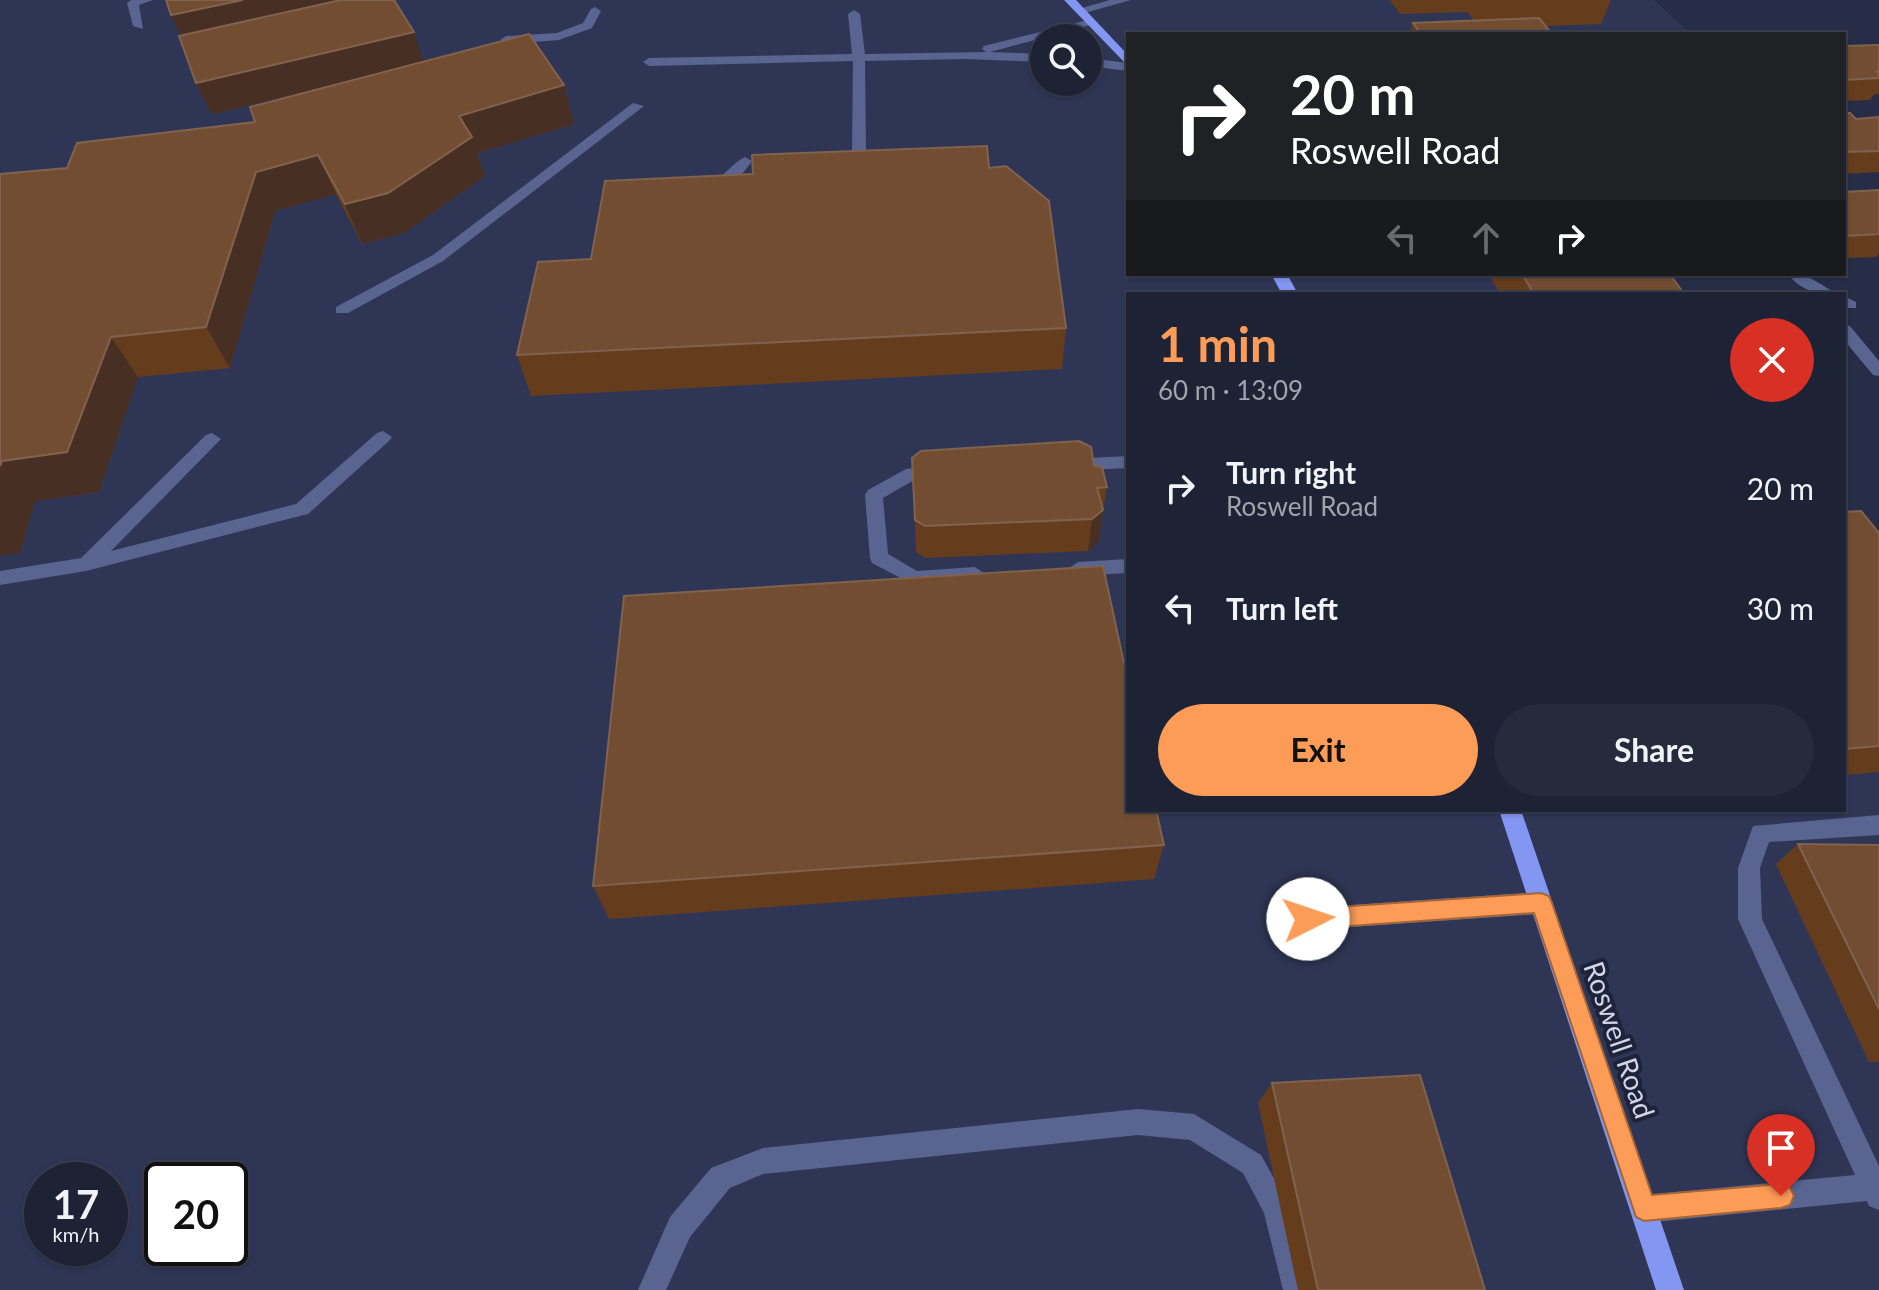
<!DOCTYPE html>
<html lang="en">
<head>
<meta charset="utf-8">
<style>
	:root { --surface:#1d2234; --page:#252a3c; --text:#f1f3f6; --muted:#a0a4ac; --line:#3b3f4f; --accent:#fd9c56 }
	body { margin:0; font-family:Lato,sans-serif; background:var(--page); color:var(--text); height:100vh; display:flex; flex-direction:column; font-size:30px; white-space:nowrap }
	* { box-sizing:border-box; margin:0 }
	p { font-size:26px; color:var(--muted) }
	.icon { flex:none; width:44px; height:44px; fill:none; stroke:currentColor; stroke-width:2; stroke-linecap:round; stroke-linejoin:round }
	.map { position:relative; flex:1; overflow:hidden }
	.drawer { position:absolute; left:1126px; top:292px; width:720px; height:520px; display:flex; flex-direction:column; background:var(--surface); border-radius:0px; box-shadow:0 2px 6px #0004,0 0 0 2px var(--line) }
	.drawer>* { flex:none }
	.hud { position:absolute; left:1126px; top:32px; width:720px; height:244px; border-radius:0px; box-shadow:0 2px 6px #0004,0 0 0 2px var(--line); background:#202124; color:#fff; overflow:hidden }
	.tools { position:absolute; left:1030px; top:24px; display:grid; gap:16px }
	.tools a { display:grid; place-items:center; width:72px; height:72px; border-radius:50%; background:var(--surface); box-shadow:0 2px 6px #0004,0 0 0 2px var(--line); font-size:40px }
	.speed { position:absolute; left:24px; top:1162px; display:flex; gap:16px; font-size:40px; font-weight:700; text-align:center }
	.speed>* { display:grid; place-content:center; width:104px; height:104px; border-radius:50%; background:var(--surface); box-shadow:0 2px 6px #0004,0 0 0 2px var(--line); line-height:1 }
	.speed small { font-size:20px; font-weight:400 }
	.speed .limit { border:4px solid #111; border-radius:12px; background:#fff; color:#111 }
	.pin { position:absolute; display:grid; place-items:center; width:68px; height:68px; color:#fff; margin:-82px -34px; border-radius:50% 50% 50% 0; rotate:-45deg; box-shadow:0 0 8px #0007 }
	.pin .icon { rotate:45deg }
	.me { position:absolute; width:88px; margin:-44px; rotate:86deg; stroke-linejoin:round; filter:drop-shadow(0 0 6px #0008) }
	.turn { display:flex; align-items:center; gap:28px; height:168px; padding:0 32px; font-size:36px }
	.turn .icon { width:104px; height:104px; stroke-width:2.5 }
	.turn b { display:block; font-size:56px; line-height:68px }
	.lanes { display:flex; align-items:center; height:76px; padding:0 32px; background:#0003; justify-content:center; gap:40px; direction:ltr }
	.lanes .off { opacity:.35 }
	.round { display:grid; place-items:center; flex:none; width:84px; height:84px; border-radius:42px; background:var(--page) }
	.overview { display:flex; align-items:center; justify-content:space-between; height:136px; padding:0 32px }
	h1 { font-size:48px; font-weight:700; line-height:60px; color:var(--accent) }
	.primary-button { display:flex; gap:16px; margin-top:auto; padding:16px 32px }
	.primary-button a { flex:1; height:92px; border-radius:48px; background:var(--accent); color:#111; font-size:32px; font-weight:700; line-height:92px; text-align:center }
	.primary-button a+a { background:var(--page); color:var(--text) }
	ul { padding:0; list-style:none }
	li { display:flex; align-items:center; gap:24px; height:120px; padding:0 32px }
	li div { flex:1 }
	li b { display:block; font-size:30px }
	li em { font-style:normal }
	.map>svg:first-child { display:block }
</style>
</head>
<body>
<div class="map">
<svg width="1879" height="1290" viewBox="0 0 1879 1290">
	<rect width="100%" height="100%" fill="#272d46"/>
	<path fill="#2f3655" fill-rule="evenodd" d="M 0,0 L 1654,0 L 1691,34 L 1128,34 L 1128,274 L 1656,274 L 1668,294 L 1128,294 L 1128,810 L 1844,810 L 1844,602 L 1879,663 L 1879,1290 L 0,1290 ZM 1044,38 L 1088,38 L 1088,82 L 1044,82 ZM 42,1180 L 110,1180 L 110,1248 L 42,1248 ZM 162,1180 L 230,1180 L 230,1248 L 162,1248 Z"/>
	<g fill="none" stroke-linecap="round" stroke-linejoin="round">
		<path fill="#596490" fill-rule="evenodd" d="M 131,0 L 153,0 L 139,5 L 143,29 L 133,26 L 127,3 Z
			M 1110,0 L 1131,0 L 1081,14 L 1075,10 Z
			M 595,7 L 601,11 L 592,28 L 559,40 L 506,44 L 500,40 L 506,36 L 557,33 L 583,23 L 591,9 Z
			M 854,10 L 860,14 L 865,54 L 986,52 L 982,49 L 984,46 L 1092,19 L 1098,23 L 990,52 L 1044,54 L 1044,62 L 965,59 L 865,61 L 866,151 L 859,155 L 852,151 L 853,61 L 649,66 L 643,62 L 649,58 L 852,54 L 848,14 Z
			M 1088,58 L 1128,63 L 1128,71 L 1088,66 Z
			M 633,103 L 644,106 L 443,261 L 348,313 L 336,313 L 336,307 L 433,255 Z
			M 745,157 L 752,161 C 741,176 727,195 707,193 L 707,187 C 722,179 732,163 745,157 Z
			M 1788,274 L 1804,274 L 1837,294 C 1817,294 1801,291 1788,274 Z
			M 1844,296 L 1856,302 L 1856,308 L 1844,308 Z
			M 1844,325 L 1850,326 L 1879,361 L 1879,376 L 1873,375 L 1844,340 Z
			M 383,431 L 392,437 L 389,441 L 308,514 L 86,571 L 0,585 L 0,571 L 81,558 L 206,435 L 212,433 L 221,439 L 111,551 L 296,504 L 377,433 Z
			M 1128,456 L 1128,468 L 1068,471 L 1059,465 L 1068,459 Z
			M 936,465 L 942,467 L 945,471 L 942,475 L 916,479 L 883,498 L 888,554 L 917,571 L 975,567 L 985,574 L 982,579 L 914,585 L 872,563 L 870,558 L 865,495 L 868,490 L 906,469 Z
			M 1128,559 L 1128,573 L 1078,576 L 1068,569 L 1078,562 Z
			M 1879,815 L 1879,835 L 1769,842 L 1760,868 L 1762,919 L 1879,1166 L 1879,1210 L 1869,1206 L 1867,1201 L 1644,1223 L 1634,1219 L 1630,1209 L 1634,1199 L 1644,1195 L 1855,1175 L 1738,919 L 1738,868 L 1753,826 Z
			M 1541,892 L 1549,895 L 1553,903 L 1549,911 L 1541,914 L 1308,930 L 1300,927 L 1296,919 L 1300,911 L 1308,908 Z
			M 1138,1109 L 1194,1114 L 1261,1155 L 1291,1209 L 1311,1290 L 1283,1290 L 1264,1213 L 1243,1173 L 1190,1140 L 1138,1135 L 763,1174 L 730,1188 L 690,1237 L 666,1290 L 638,1290 L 670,1217 L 711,1168 L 763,1148 Z"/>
		<path fill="#8296f2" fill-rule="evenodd" d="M 1064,0 L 1076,0 L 1128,55 L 1128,66 Z
			M 1271,274 L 1287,274 L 1298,294 L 1282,294 Z
			M 1499,810 L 1521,810 L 1684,1290 L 1656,1290 Z"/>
	</g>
	<path fill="#663d1c" d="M 1390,0 L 1611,0 L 1601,24 L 1545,26 L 1552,34 L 1409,34 L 1413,23 L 1474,21 L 1468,12 L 1400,14 Z
		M 171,15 L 424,61 L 564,85 L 574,124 L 477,153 L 485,176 L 404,233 L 362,244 L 336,194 L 275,211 L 230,368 L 138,377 L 99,492 L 35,501 L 20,553 L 67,168 L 255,122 L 347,82 L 212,114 L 196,83 L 181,35 Z
		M 1879,45 L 1879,94 L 1874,94 L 1870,100 L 1844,101 L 1844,46 Z
		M 1844,113 L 1856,119 L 1877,118 L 1879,114 L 1879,172 L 1844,174 Z
		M 989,168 L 1066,328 L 1062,369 L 531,396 L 517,355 L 591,259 Z
		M 1879,190 L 1879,253 L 1877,257 L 1844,258 L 1844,192 Z
		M 1489,274 L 1670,274 L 1684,294 L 1500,294 Z
		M 912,458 L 1094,466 L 1107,487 L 1098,542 L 1088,551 L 925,558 L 916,552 Z
		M 1844,512 L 1879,533 L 1879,772 L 1844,775 Z
		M 1798,844 L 1879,845 L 1879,1062 L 1869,1062 L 1776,864 Z
		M 1164,845 L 1154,879 L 609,919 L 593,886 Z
		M 1272,1083 L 1485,1290 L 1298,1290 L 1258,1103 Z"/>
	<path fill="#482f24" d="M 243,0 L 385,0 L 186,46 L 171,15 Z
		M 414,32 L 424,63 L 212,114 L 196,83 Z
		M 564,85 L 574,124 L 477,153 L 485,176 L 404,233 L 362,244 L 345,204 L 459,116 Z
		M 318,155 L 336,194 L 275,211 L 230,368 L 206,327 L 256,172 Z
		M 111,337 L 138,377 L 99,492 L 35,501 L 20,553 L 0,556 L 0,466 L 2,461 Z
		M 1103,510 L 1098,542 L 1088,551 L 1092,519 Z"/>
	<path fill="#724d32" stroke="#81624e" stroke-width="2" d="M 166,0 L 243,0 L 171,15 Z
		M 341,0 L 394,0 L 414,32 L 196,83 L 179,36 Z
		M 1539,18 L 1552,34 L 1421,34 L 1413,23 Z
		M 529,34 L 564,85 L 459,116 L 472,137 L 388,193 L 345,204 L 318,155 L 256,172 L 206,327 L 111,337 L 67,452 L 2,461 L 0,466 L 0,174 L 67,168 L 77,143 L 255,122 L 250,107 Z
		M 1879,45 L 1879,72 L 1877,72 L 1879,74 L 1879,78 L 1844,80 L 1844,46 Z
		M 1844,113 L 1850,113 L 1856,119 L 1879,117 L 1879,151 L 1844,152 Z
		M 987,146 L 989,168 L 1006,166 L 1049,201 L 1066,328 L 517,355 L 538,262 L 591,259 L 605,181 L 753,174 L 752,155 Z
		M 1879,190 L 1879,234 L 1845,236 L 1844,235 L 1844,192 Z
		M 1522,274 L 1670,274 L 1684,294 L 1534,294 Z
		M 1079,441 L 1091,447 L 1094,466 L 1102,467 L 1107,487 L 1097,488 L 1103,510 L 1092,519 L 925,526 L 915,520 L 912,458 L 921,451 Z
		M 1861,511 L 1879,533 L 1879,746 L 1844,749 L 1844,512 Z
		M 1103,566 L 1128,682 L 1128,810 L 1156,810 L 1164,845 L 593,886 L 624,596 Z
		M 1798,844 L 1879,845 L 1879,1009 Z
		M 1420,1075 L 1485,1290 L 1318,1290 L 1272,1083 Z"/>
	<path fill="#fd9c56" stroke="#a46538" stroke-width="2" d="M 1541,893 L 1549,896 L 1552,903 L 1652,1195 L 1781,1184 L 1790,1187 L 1794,1196 L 1790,1205 L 1781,1208 L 1644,1221 L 1636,1217 L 1534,913 L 1308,929 L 1301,926 L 1298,919 L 1301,912 L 1308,909 Z"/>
	<g text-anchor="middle" stroke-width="8" stroke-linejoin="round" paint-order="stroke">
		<g font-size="28" fill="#d2d6e6" stroke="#1e233b">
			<text transform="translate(1619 1040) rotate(71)" y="10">Roswell Road</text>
		</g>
	</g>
</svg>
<div class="tools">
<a><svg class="icon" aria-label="search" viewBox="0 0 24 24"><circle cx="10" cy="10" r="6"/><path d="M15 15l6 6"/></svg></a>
</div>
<div class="speed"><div>17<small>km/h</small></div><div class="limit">20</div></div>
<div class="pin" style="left:1781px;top:1196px;background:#d93025"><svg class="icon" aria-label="arrive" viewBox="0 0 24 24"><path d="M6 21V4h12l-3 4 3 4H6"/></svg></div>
<svg class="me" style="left:1308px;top:919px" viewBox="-20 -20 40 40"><circle r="19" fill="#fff"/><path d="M0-13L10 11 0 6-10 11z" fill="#fd9c56"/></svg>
<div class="hud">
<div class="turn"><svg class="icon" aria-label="right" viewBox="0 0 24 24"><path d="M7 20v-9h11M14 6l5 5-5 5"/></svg><div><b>20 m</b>Roswell Road</div></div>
<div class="lanes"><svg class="icon off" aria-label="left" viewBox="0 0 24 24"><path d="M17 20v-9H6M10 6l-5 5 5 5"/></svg><svg class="icon off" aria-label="ahead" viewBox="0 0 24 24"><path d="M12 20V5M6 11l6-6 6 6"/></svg><svg class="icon" aria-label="right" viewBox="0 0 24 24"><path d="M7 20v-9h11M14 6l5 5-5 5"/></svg></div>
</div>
<section class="drawer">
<div class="overview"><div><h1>1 min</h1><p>60 m · 13:09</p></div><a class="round" style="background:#d93025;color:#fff"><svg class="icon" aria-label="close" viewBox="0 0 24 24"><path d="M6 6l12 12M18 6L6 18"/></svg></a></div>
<ul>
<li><svg class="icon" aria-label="right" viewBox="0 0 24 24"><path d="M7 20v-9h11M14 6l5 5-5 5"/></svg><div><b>Turn right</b><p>Roswell Road</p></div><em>20 m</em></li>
<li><svg class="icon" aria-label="left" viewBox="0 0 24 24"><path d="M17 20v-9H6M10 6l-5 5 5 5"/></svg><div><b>Turn left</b></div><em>30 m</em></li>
</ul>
<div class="primary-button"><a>Exit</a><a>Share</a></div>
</section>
</div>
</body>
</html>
